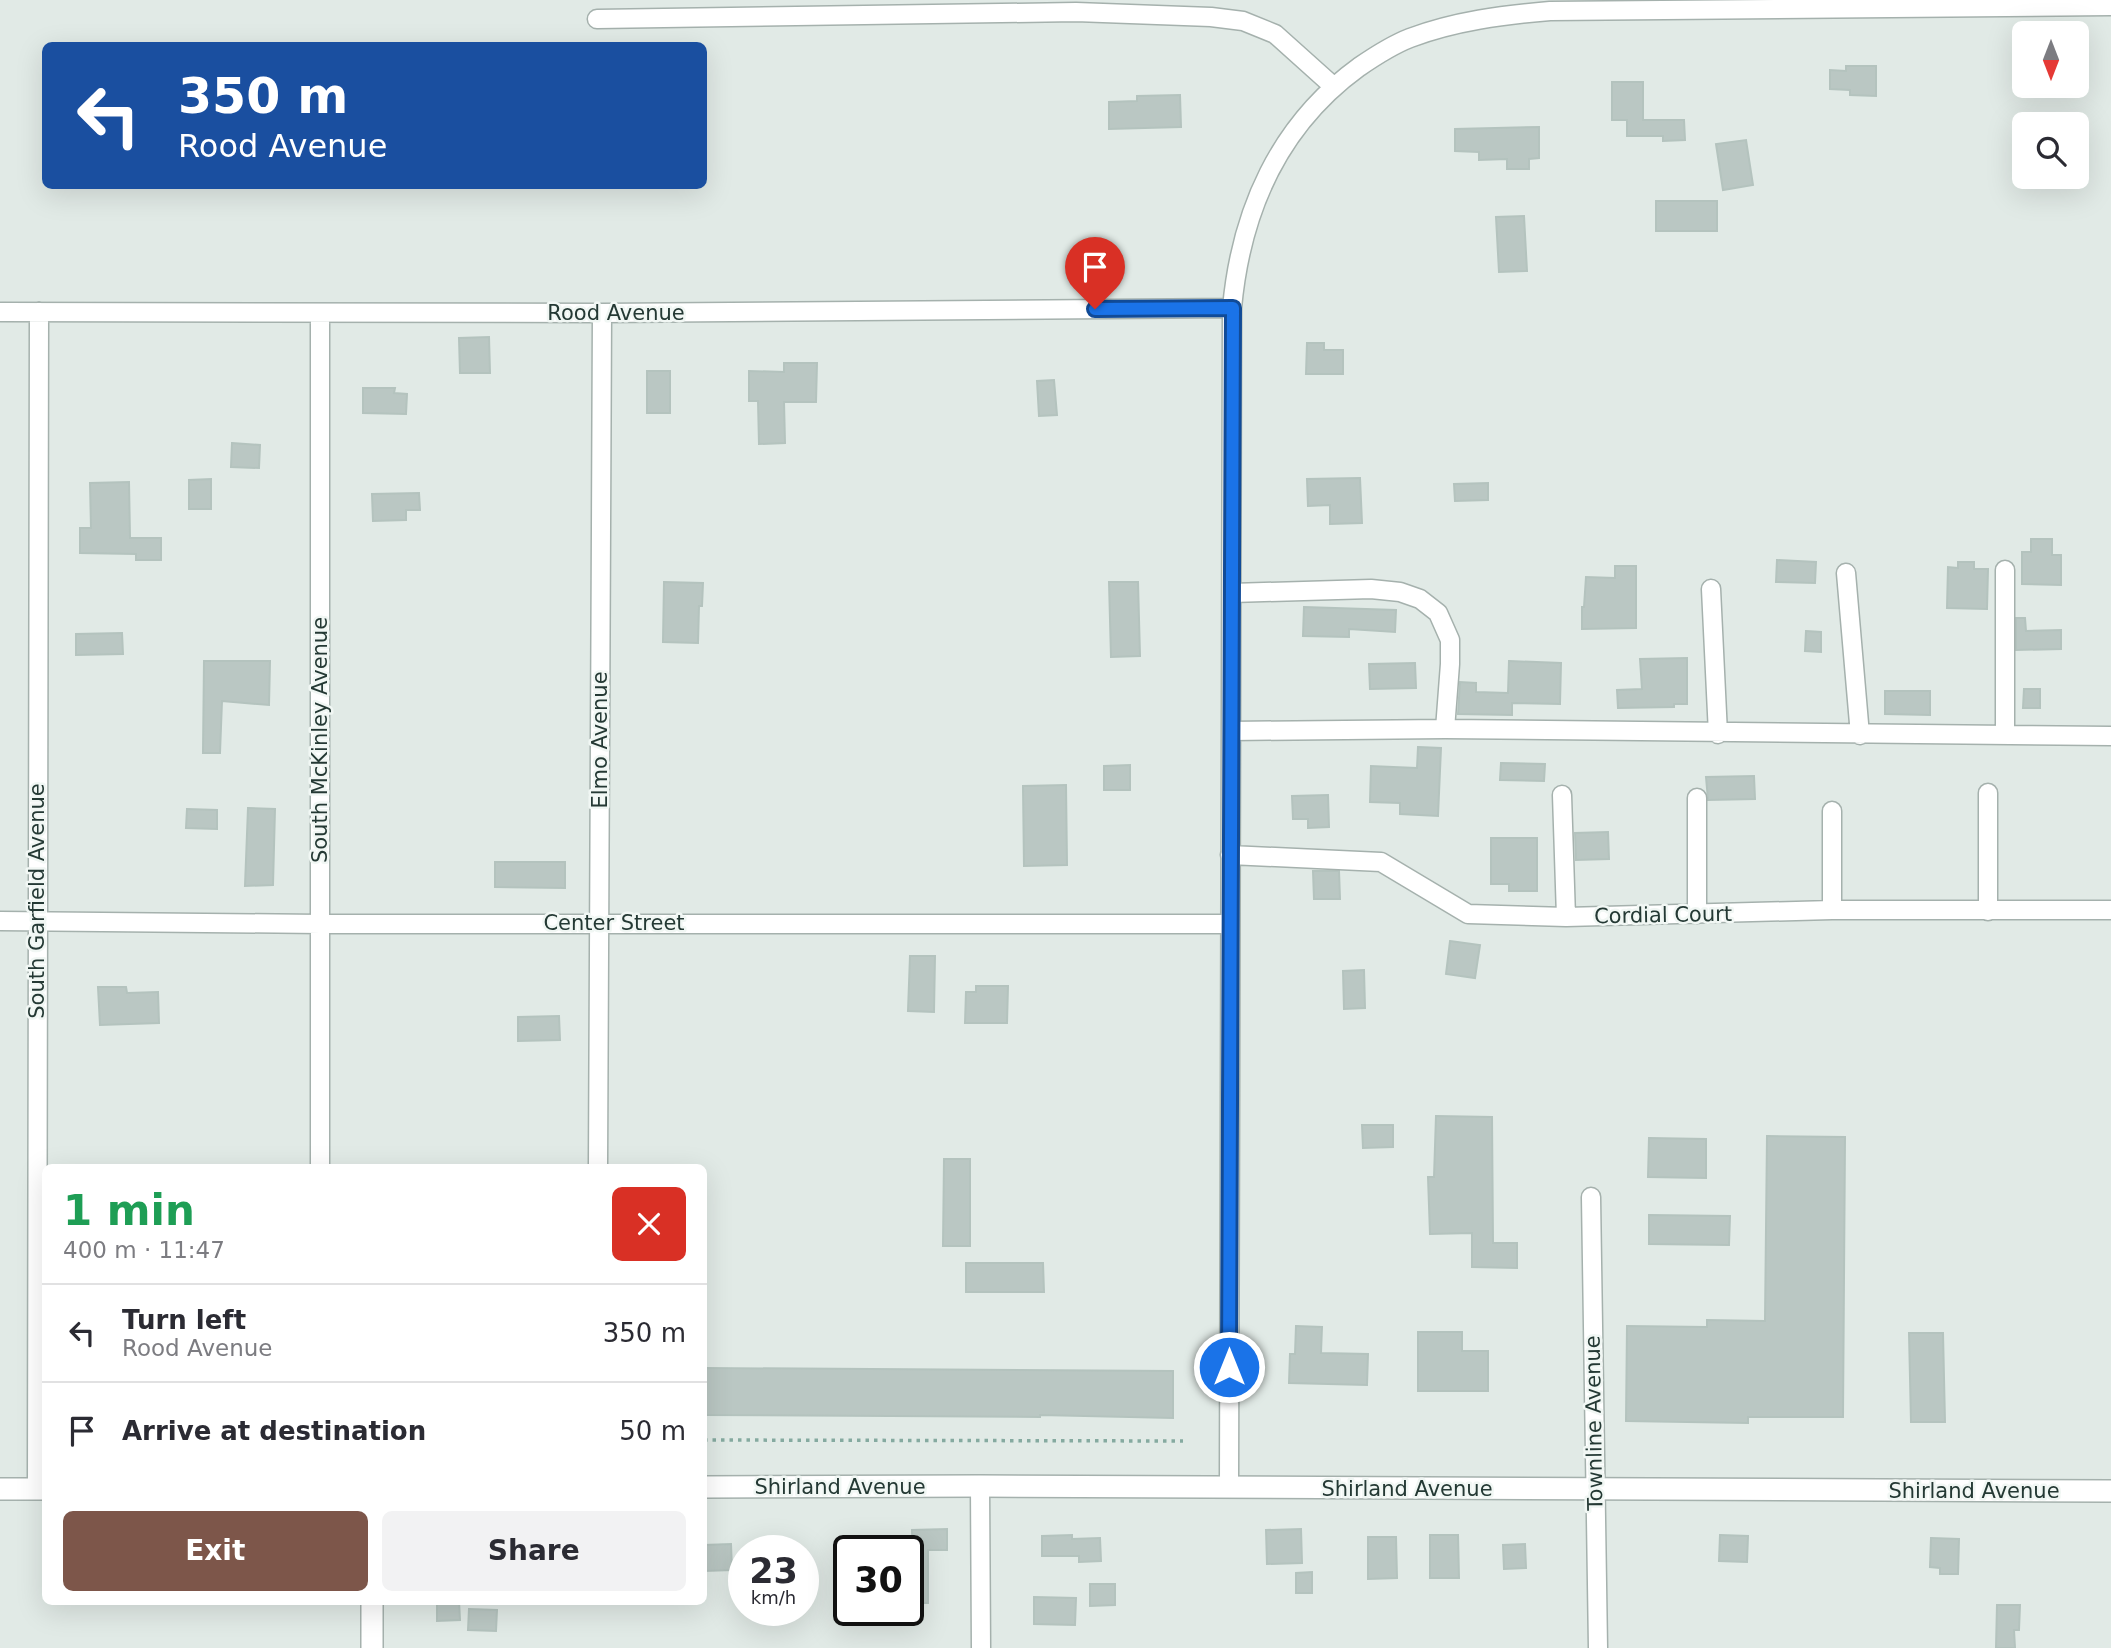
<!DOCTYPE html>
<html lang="en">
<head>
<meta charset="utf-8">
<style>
	:root { --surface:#fff; --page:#f2f2f3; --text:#2b2b33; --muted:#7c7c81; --line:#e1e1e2; --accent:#7d564a }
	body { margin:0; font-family:"DejaVu Sans",sans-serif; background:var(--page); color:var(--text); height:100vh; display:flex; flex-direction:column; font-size:26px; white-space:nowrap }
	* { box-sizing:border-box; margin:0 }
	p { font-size:23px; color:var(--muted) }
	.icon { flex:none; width:38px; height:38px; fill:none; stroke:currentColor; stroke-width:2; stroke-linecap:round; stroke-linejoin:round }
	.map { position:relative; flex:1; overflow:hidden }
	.panel { position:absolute; left:42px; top:1164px; width:665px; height:441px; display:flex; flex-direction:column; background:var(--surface); border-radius:10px; box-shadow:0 7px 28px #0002 }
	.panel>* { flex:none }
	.hud { position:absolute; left:42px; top:42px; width:665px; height:147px; border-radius:10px; box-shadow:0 7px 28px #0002; background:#1a4fa0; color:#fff; overflow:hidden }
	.needle { width:46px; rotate:180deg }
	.controls { position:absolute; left:2012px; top:21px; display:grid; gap:14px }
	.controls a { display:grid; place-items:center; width:77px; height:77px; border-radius:10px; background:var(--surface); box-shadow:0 7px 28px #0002; font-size:35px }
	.speed { position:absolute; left:728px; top:1535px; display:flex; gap:14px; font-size:35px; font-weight:700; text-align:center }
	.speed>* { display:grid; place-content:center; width:91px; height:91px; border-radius:50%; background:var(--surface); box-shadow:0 7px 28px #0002; line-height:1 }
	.speed small { font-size:18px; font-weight:400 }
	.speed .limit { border:4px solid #111; border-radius:10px; background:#fff; color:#111 }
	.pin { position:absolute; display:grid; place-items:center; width:60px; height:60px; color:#fff; margin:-72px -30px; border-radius:50% 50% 50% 0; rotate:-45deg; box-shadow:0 0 7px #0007 }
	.pin .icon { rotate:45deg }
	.me { position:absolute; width:77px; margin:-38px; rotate:0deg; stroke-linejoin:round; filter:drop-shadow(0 0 5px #0008) }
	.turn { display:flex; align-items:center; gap:24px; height:147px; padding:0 21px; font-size:32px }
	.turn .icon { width:91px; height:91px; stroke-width:2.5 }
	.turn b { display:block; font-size:49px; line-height:60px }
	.round { display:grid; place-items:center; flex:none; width:74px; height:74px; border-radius:10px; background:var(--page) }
	.overview { display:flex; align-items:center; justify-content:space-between; height:119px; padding:0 21px }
	h1 { font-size:42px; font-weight:600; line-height:52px; color:#1e9e55 }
	.button { display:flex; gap:14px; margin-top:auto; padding:14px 21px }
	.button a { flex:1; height:80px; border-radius:10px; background:var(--accent); color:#fff; font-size:28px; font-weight:600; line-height:80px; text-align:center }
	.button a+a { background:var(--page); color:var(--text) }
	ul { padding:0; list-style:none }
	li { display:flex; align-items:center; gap:21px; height:98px; padding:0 21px; border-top:2px solid var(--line) }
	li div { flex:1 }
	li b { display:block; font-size:26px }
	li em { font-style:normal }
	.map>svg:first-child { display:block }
</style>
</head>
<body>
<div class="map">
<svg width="2111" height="1648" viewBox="0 0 2111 1648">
	<rect width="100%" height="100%" fill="#e1eae6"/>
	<path fill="#bac7c3" stroke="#b4c3be" stroke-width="2" d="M 1846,66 L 1876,66 L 1876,96 L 1850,95 L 1850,90 L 1830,89 L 1830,70 L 1846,71 Z
		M 1612,82 L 1643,82 L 1643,120 L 1684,120 L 1685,140 L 1663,141 L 1663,136 L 1627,136 L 1627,120 L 1612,120 Z
		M 1180,95 L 1181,127 L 1109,129 L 1109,102 L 1137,101 L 1137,96 Z
		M 1539,127 L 1539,158 L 1529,159 L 1529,169 L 1507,169 L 1507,159 L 1479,160 L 1479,152 L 1455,151 L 1455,129 Z
		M 1746,140 L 1753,185 L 1723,190 L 1716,144 Z
		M 1656,201 L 1717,201 L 1717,231 L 1656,231 Z
		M 1524,216 L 1527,271 L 1499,272 L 1496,217 Z
		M 489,337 L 490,373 L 460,373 L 459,338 Z
		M 1307,343 L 1324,343 L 1324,350 L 1343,350 L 1343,374 L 1306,374 Z
		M 784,363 L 817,363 L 816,402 L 784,402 L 785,443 L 759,444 L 758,401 L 749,401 L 749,371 L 784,372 Z
		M 647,371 L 670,371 L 670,413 L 647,413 Z
		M 1054,380 L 1057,415 L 1039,416 L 1037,381 Z
		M 363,388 L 395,388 L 394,393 L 407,394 L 406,414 L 363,413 Z
		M 232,443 L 260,445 L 259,468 L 231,467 Z
		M 1360,478 L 1362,523 L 1330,524 L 1330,505 L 1308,506 L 1307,479 Z
		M 211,479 L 211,509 L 189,509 L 189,480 Z
		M 129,482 L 130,538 L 161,538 L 161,560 L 136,560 L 136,554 L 80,553 L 80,528 L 91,528 L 90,483 Z
		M 1488,483 L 1488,500 L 1455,501 L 1454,484 Z
		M 419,493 L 420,510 L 406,510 L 406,520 L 373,521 L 372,494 Z
		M 2031,539 L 2052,539 L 2052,555 L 2061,555 L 2061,585 L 2022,584 L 2022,552 L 2031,552 Z
		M 1777,560 L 1816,562 L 1815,583 L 1776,582 Z
		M 1958,562 L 1974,562 L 1974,569 L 1988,569 L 1987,609 L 1947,608 L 1948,567 L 1958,568 Z
		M 1615,566 L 1636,566 L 1636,628 L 1582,629 L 1582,607 L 1584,607 L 1586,577 L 1615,578 Z
		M 664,582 L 703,583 L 702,606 L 699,606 L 698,643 L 663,642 Z
		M 1109,582 L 1138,582 L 1140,656 L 1111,657 Z
		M 1304,607 L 1396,610 L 1395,632 L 1349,629 L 1349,637 L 1303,636 Z
		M 2016,618 L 2025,618 L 2026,631 L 2061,630 L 2061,649 L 2016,650 Z
		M 1806,631 L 1821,632 L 1821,652 L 1805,651 Z
		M 122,633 L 123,654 L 76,655 L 76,634 Z
		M 1687,658 L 1687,704 L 1674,704 L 1674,707 L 1618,708 L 1617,690 L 1642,689 L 1640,659 Z
		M 204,661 L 270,661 L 269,705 L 222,701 L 220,753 L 203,753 Z
		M 1509,661 L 1561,663 L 1560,704 L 1512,703 L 1512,715 L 1458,714 L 1460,682 L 1476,683 L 1476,692 L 1508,693 Z
		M 1415,663 L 1416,688 L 1370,689 L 1369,664 Z
		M 2024,689 L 2040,689 L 2040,708 L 2023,708 Z
		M 1885,691 L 1930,691 L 1930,715 L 1885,714 Z
		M 1418,747 L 1441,748 L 1438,816 L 1400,814 L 1400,803 L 1370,802 L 1371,766 L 1417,768 Z
		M 1501,763 L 1545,764 L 1544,781 L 1500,780 Z
		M 1130,765 L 1130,790 L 1104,790 L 1104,766 Z
		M 1754,776 L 1755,799 L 1708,800 L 1706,777 Z
		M 1066,785 L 1067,865 L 1024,866 L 1023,786 Z
		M 1328,795 L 1329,827 L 1308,828 L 1308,819 L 1293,819 L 1292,796 Z
		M 248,808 L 275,809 L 273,885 L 245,886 Z
		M 187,809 L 217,810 L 217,829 L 186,828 Z
		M 1608,832 L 1609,859 L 1576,860 L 1575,833 Z
		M 1491,838 L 1537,838 L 1537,891 L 1509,891 L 1509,884 L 1491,884 Z
		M 495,862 L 565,862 L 565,888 L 495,887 Z
		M 1313,871 L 1339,871 L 1340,899 L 1314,899 Z
		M 1450,941 L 1480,945 L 1475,978 L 1446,974 Z
		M 910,956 L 935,956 L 934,1012 L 908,1011 Z
		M 1364,970 L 1365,1008 L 1344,1009 L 1343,971 Z
		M 976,986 L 1008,986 L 1007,1023 L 965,1023 L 966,992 L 976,992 Z
		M 98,987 L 126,987 L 127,993 L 158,992 L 159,1023 L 100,1025 Z
		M 559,1016 L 560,1040 L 518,1041 L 518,1017 Z
		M 1436,1116 L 1492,1117 L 1493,1243 L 1517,1243 L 1517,1268 L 1472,1267 L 1472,1233 L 1430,1234 L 1428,1177 L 1434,1177 Z
		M 1362,1125 L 1393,1125 L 1393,1147 L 1363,1148 Z
		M 1767,1136 L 1845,1137 L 1843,1417 L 1748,1417 L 1748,1423 L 1626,1421 L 1627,1326 L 1707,1327 L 1707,1320 L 1765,1321 Z
		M 1649,1138 L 1706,1139 L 1706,1178 L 1648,1177 Z
		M 944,1159 L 970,1159 L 970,1246 L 943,1246 Z
		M 1649,1215 L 1730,1216 L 1729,1245 L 1649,1244 Z
		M 966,1263 L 1043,1263 L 1044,1292 L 966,1292 Z
		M 1296,1326 L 1322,1327 L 1321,1353 L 1368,1354 L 1367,1385 L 1289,1383 L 1290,1354 L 1295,1354 Z
		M 1418,1332 L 1462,1332 L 1462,1351 L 1488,1351 L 1488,1391 L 1418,1391 Z
		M 1909,1333 L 1943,1333 L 1945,1422 L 1911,1422 Z
		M 704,1368 L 1173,1371 L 1173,1418 L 1040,1415 L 1040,1417 L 704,1415 Z
		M 947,1529 L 947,1550 L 928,1550 L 928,1603 L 909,1603 L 909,1562 L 913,1562 L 912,1530 Z
		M 1301,1529 L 1302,1563 L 1267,1564 L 1266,1530 Z
		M 1072,1535 L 1072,1539 L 1100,1538 L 1101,1561 L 1079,1562 L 1079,1556 L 1042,1556 L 1042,1536 Z
		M 1430,1535 L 1458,1535 L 1459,1578 L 1430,1578 Z
		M 1720,1535 L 1748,1536 L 1747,1562 L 1719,1561 Z
		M 1368,1537 L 1396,1537 L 1397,1578 L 1368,1579 Z
		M 1931,1538 L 1959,1539 L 1958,1574 L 1940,1574 L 1940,1568 L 1930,1567 Z
		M 731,1544 L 732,1570 L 704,1571 L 704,1545 Z
		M 1525,1544 L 1526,1568 L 1504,1569 L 1503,1545 Z
		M 1312,1572 L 1312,1593 L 1296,1593 L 1296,1573 Z
		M 1090,1584 L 1115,1584 L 1115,1605 L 1090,1606 Z
		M 1034,1597 L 1076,1598 L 1075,1625 L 1034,1624 Z
		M 437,1601 L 459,1601 L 460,1620 L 437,1621 Z
		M 1997,1605 L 2020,1605 L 2019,1630 L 2014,1630 L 2015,1648 L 1996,1648 Z
		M 469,1609 L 497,1610 L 496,1631 L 468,1630 Z"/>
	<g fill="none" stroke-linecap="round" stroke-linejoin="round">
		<defs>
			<path id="minor" d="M 597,19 L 1076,12 L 1211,17 L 1243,21 L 1275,34 L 1333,86
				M 0,312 L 602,313 L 1232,308
				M 2005,570 L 2005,734
				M 1846,573 L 1860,735
				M 1711,589 L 1718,734
				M 1232,593 L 1371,589 L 1400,592 L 1420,599 L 1438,613 L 1450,640 L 1450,664 L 1445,729
				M 1231,731 L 1445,729 L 2111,736
				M 1988,793 L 1988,911
				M 1562,795 L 1566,917
				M 1697,798 L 1697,914
				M 1832,811 L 1832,910
				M 1230,855 L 1381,862 L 1468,914 L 1566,917 L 1832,910 L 2111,910
				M 0,921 L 321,924 L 1229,924
				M 320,1167 L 320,313
				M 598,1167 L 602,313
				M 1591,1197 L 1598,1648
				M 980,1486 L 981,1648
				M 1229,1488 L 1232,308 C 1241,211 1279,125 1359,67 C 1375,56 1392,45 1410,38 C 1455,21 1503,15 1550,11 L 2111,6
				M 37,1489 L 39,312"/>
			<path id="tertiary" d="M 704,1487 L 980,1486 L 2111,1491
				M 0,1489 L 46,1489
				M 372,1601 L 372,1648"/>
		</defs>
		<use href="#minor" stroke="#a5b1ad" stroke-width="21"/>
		<use href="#tertiary" stroke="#a5b1ad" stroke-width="24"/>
		<path stroke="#85aaa0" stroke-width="3.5" stroke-dasharray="3.5 5" stroke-linecap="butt" d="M 704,1440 L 1183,1441"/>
		<use href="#minor" stroke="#fff" stroke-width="18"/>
		<use href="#tertiary" stroke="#fff" stroke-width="21"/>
	</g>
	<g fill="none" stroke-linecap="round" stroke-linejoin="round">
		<defs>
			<path id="route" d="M 1095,309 L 1233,308 L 1229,1367"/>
		</defs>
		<use href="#route" stroke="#114b97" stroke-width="18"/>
		<use href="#route" stroke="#1a73e8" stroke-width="12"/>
	</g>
	<g text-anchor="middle" stroke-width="5" stroke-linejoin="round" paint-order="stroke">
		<g font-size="21" fill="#243934" stroke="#f1f7f4">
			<text x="616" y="320">Rood Avenue</text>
			<text transform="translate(320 740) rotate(-90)" y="7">South McKinley Avenue</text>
			<text transform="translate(600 740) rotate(-90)" y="7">Elmo Avenue</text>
			<text transform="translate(37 901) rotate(-90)" y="7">South Garfield Avenue</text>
			<text transform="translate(1663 915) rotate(-1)" y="7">Cordial Court</text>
			<text x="614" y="930">Center Street</text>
			<text transform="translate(1594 1423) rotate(-91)" y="7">Townline Avenue</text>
			<text x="840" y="1494">Shirland Avenue</text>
			<text x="1407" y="1496">Shirland Avenue</text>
			<text x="1974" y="1498">Shirland Avenue</text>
		</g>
	</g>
</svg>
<div class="controls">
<a><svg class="needle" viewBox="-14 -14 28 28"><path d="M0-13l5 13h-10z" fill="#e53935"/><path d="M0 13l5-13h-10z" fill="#7c7c81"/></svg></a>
<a><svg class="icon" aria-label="search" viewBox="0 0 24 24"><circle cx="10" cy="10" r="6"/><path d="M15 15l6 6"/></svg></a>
</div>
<div class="speed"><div>23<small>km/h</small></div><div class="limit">30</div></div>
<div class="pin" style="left:1095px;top:309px;background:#d93025"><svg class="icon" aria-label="arrive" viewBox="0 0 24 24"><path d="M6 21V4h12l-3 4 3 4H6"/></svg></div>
<svg class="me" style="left:1229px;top:1367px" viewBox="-20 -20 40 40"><circle r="17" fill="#1a73e8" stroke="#fff" stroke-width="3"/><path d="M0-11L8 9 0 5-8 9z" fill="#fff"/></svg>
<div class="hud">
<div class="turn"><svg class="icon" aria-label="left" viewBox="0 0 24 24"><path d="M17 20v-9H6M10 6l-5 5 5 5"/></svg><div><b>350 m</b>Rood Avenue</div></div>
</div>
<section class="panel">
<div class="overview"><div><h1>1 min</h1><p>400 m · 11:47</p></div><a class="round" style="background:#d93025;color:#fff"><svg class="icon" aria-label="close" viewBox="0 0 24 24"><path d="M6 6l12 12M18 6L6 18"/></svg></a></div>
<ul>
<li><svg class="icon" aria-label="left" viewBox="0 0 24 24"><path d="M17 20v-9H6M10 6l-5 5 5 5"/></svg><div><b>Turn left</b><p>Rood Avenue</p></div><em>350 m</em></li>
<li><svg class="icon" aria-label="arrive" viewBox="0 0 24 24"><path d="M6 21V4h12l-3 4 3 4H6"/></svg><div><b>Arrive at destination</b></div><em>50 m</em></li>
</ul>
<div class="button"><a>Exit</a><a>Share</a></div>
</section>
</div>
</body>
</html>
